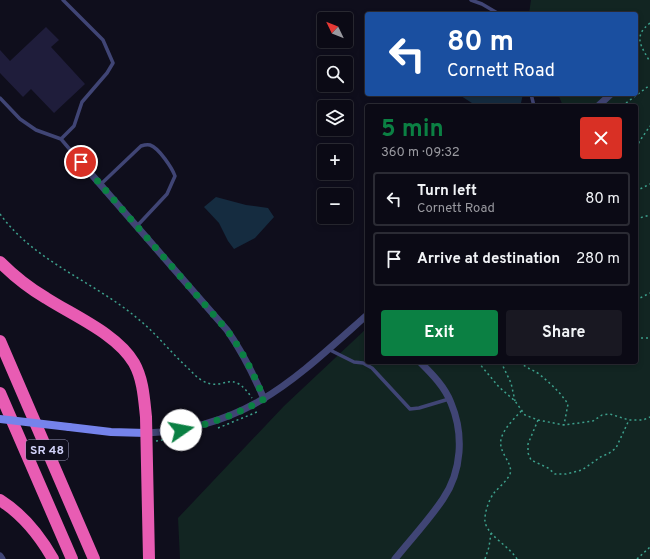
<!DOCTYPE html>
<html lang="en">
<head>
<meta charset="utf-8">
<style>
	:root { --surface:#0b0a15; --page:#191822; --text:#f1f3f6; --muted:#9a9aa0; --line:#2b2b34; --accent:#0b8043 }
	body { margin:0; font-family:Overpass,sans-serif; background:var(--page); color:var(--text); height:100vh; display:flex; flex-direction:column; font-size:15px; white-space:nowrap }
	* { box-sizing:border-box; margin:0 }
	p { font-size:13px; color:var(--muted) }
	.icon { flex:none; width:22px; height:22px; fill:none; stroke:currentColor; stroke-width:2; stroke-linecap:round; stroke-linejoin:round }
	.map { position:relative; flex:1; overflow:hidden }
	.details { position:absolute; left:365px; top:104px; width:273px; height:260px; display:flex; flex-direction:column; background:var(--surface); border-radius:4px; box-shadow:0 2px 6px #0003,0 0 0 1px var(--line) }
	.details>* { flex:none }
	.hud { position:absolute; left:365px; top:12px; width:273px; height:84px; border-radius:4px; box-shadow:0 2px 6px #0003,0 0 0 1px var(--line); background:#1a4fa0; color:#fff; overflow:hidden }
	.needle { width:26px; rotate:313deg }
	.fabs { position:absolute; left:317px; top:12px; display:grid; gap:8px }
	.fabs a { display:grid; place-items:center; width:36px; height:36px; border-radius:4px; background:var(--surface); box-shadow:0 2px 6px #0003,0 0 0 1px var(--line); font-size:20px }
	.pin { position:absolute; display:grid; place-items:center; width:34px; height:34px; color:#fff; margin:-17px; border:2px solid #fff; border-radius:50%; box-shadow:0 1px 4px #0007 }
	.me { position:absolute; width:44px; margin:-22px; rotate:78deg; stroke-linejoin:round; filter:drop-shadow(0 0 3px #0008) }
	.turn { display:flex; align-items:center; gap:14px; height:84px; padding:0 16px; font-size:18px }
	.turn .icon { width:52px; height:52px; stroke-width:2.5 }
	.turn b { display:block; font-size:28px; line-height:34px }
	.round { display:grid; place-items:center; flex:none; width:42px; height:42px; border-radius:4px; background:var(--page) }
	.head { display:flex; align-items:center; justify-content:space-between; height:68px; padding:0 16px }
	h1 { font-size:24px; font-weight:700; line-height:30px; color:var(--accent) }
	.cta { display:flex; gap:8px; margin-top:auto; padding:8px 16px }
	.cta a { flex:1; height:46px; border-radius:4px; background:var(--accent); color:#fff; font-size:16px; font-weight:700; line-height:46px; text-align:center }
	.cta a+a { background:var(--page); color:var(--text) }
	ul { padding:0; list-style:none }
	li { display:flex; align-items:center; gap:12px; height:54px; margin:0 8px 6px; padding:0 8px; border:2px solid var(--line); border-radius:4px }
	li div { flex:1 }
	li b { display:block; font-size:15px }
	li em { font-style:normal }
	.map>svg:first-child { display:block }
</style>
</head>
<body>
<div class="map">
<svg width="650" height="559" viewBox="0 0 650 559">
	<rect width="100%" height="100%" fill="#0f0e1c"/>
	<path fill="#122522" d="M 531,0 L 650,0 L 650,559 L 180,559 L 178,518 L 284,406 L 367,328 L 367,362 L 636,362 L 636,106 L 563,106 L 558,94 L 636,94 L 636,14 L 529,14 Z"/>
	<path fill="#152c40" d="M 458,94 L 523,94 L 521,103 L 515,106 L 475,105 Z
		M 216,197 L 246,205 L 268,208 L 274,217 L 255,238 L 234,249 L 228,241 L 219,223 L 204,207 Z"/>
	<path fill="#1f1d3b" d="M 46,27 L 59,40 L 51,47 L 85,84 L 54,113 L 31,89 L 23,97 L 0,73 L 0,50 L 10,61 Z"/>
	<g fill="none" stroke-linecap="round" stroke-linejoin="round">
		<path stroke="#3da08c" stroke-width="1.5" stroke-dasharray="2 3" stroke-linecap="butt" d="M 650,23 C 632,37 642,47 650,62
			M 622,106 L 650,85
			M 636,158 L 639,142 L 650,126
			M 636,191 L 650,184
			M 0,214 C 35,262 93,281 137,318 C 156,333 171,353 189,369 C 193,373 197,378 203,381 C 225,393 230,366 252,398
			M 636,219 L 650,215
			M 636,258 L 637,262 L 636,263
			M 636,300 L 650,293
			M 636,338 L 650,338
			M 478,362 L 499,387 L 515,401 L 525,415 L 538,420 L 564,425 L 593,421 L 602,415 L 610,414 L 629,420 L 643,420 L 650,417
			M 501,362 L 511,383 L 515,401
			M 520,362 C 527,369 532,369 539,374 C 550,383 560,392 568,404 L 564,425
			M 538,420 L 528,444 L 528,453 L 531,460 L 548,468 L 555,474 L 566,474 L 582,470 L 602,456 L 608,454 L 616,448 L 629,420
			M 218,428 L 257,412 L 258,410
			M 156,441 L 180,437
			M 485,559 L 489,547 L 491,533
			M 517,559 C 509,546 488,536 485,522 C 484,514 489,499 494,493 C 499,487 507,481 510,474 C 514,461 494,451 503,434 C 507,425 516,417 522,410
			M 637,559 L 650,547"/>
		<path stroke="#404575" stroke-width="3.5" d="M 471,0 L 482,4 L 499,14
			M 531,94 L 534,106
			M 0,98 L 20,119 L 36,130 L 61,139 L 72,152
			M 61,139 L 74,126 L 82,102 L 107,73 L 113,63 L 103,40 L 63,0
			M 100,185 L 141,146 C 144,145 147,144 150,145 C 159,148 172,168 175,176 L 167,194 L 137,226
			M 328,349 L 354,362 L 363,363 L 372,368 L 410,409 L 419,408 L 449,399"/>
		<path stroke="#404575" stroke-width="7" d="M 598,106 L 611,94
			M 72,152 L 227,330 C 243,353 253,373 264,399
			M 146,433 C 247,429 296,378 367,315
			M 0,556 L 2,559
			M 395,559 C 411,539 429,520 443,499 C 462,471 464,434 451,403 C 445,387 432,374 420,362"/>
		<path stroke="#7583eb" stroke-width="8" d="M 69,427 L 111,432 L 146,433"/>
		<path stroke="#e85cb3" stroke-width="12" d="M 0,262 C 14,276 29,288 46,298 C 74,316 117,334 134,363 C 143,379 144,398 146,417 L 149,559
			M 0,341 L 94,559
			M 0,393 L 72,559
			M 0,500 C 22,514 40,536 53,559"/>
		<path stroke="#7583eb" stroke-width="8" d="M 0,419 L 69,427"/>
	</g>
	<g fill="none" stroke-linecap="round" stroke-linejoin="round">
		<path stroke="#0b8043" stroke-width="7" stroke-dasharray="0 12.6" d="M 81,162 L 227,330 C 244,354 253,372 264,399 C 238,414 211,424 181,430"/>
	</g>
	<g text-anchor="middle" stroke-width="4" stroke-linejoin="round" paint-order="stroke">
		<rect fill="#0f0e1c" stroke="#9797b6" stroke-width="1" x="26" y="440" width="42" height="20" rx="3"/>
		<g font-size="12" font-weight="bold" fill="#d1d2f8">
			<text x="47" y="454">SR 48</text>
		</g>
	</g>
</svg>
<div class="fabs">
<a><svg class="needle" viewBox="-14 -14 28 28"><path d="M0-13l5 13h-10z" fill="#e53935"/><path d="M0 13l5-13h-10z" fill="#9a9aa0"/></svg></a>
<a><svg class="icon" aria-label="search" viewBox="0 0 24 24"><circle cx="10" cy="10" r="6"/><path d="M15 15l6 6"/></svg></a>
<a><svg class="icon" aria-label="layers" viewBox="0 0 24 24"><path d="M12 4l9 5-9 5-9-5zM3 14l9 5 9-5"/></svg></a>
<a>+</a>
<a>−</a>
</div>
<div class="pin" style="left:81px;top:162px;background:#d93025"><svg class="icon" aria-label="arrive" viewBox="0 0 24 24"><path d="M6 21V4h12l-3 4 3 4H6"/></svg></div>
<svg class="me" style="left:181px;top:430px" viewBox="-20 -20 40 40"><circle r="19" fill="#fff"/><path d="M0-13L10 11 0 6-10 11z" fill="#0b8043"/></svg>
<div class="hud">
<div class="turn"><svg class="icon" aria-label="left" viewBox="0 0 24 24"><path d="M17 20v-9H6M10 6l-5 5 5 5"/></svg><div><b>80 m</b>Cornett Road</div></div>
</div>
<section class="details">
<div class="head"><div><h1>5 min</h1><p>360 m · 09:32</p></div><a class="round" style="background:#d93025;color:#fff"><svg class="icon" aria-label="close" viewBox="0 0 24 24"><path d="M6 6l12 12M18 6L6 18"/></svg></a></div>
<ul>
<li><svg class="icon" aria-label="left" viewBox="0 0 24 24"><path d="M17 20v-9H6M10 6l-5 5 5 5"/></svg><div><b>Turn left</b><p>Cornett Road</p></div><em>80 m</em></li>
<li><svg class="icon" aria-label="arrive" viewBox="0 0 24 24"><path d="M6 21V4h12l-3 4 3 4H6"/></svg><div><b>Arrive at destination</b></div><em>280 m</em></li>
</ul>
<div class="cta"><a>Exit</a><a>Share</a></div>
</section>
</div>
</body>
</html>
